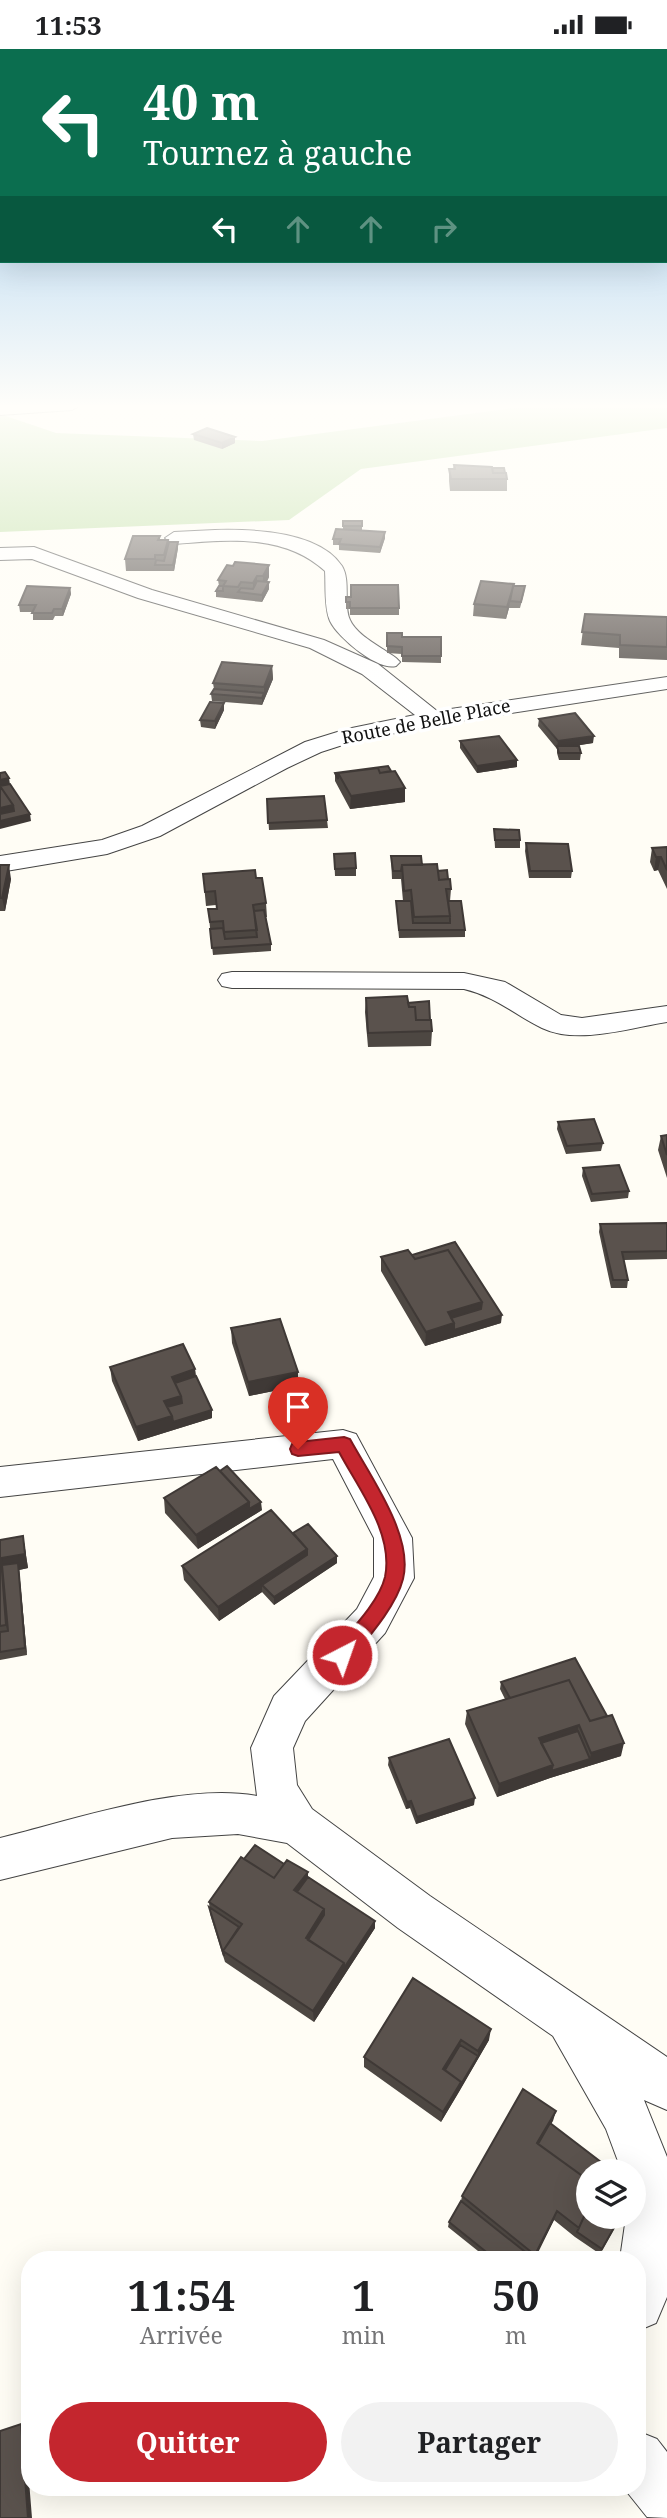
<!DOCTYPE html>
<html lang="fr">
<head>
<meta charset="utf-8">
<style>
	:root { --surface:#fff; --page:#f2f2f2; --text:#202124; --muted:#757577; --accent:#c4262e }
	body { margin:0; font-family:"Noto Serif",serif; background:var(--page); color:var(--text); height:100vh; display:flex; flex-direction:column; font-size:26px; white-space:nowrap }
	* { box-sizing:border-box; margin:0 }
	p { font-size:23px; color:var(--muted) }
	.icon { flex:none; width:38px; height:38px; fill:none; stroke:currentColor; stroke-width:2; stroke-linecap:round; stroke-linejoin:round }
	.map { position:relative; flex:1; overflow:hidden }
	.side { position:absolute; left:21px; top:2202px; width:625px; height:245px; display:flex; flex-direction:column; background:var(--surface); border-radius:28px; box-shadow:0 7px 28px #0002 }
	.side>* { flex:none }
	.guide { position:absolute; left:0px; top:0px; width:668px; height:214px; box-shadow:0 7px 28px #0002; background:#0b6e4f; color:#fff; overflow:hidden }
	.fabs { position:absolute; left:576px; top:2110px; display:grid; gap:14px }
	.fabs a { display:grid; place-items:center; width:70px; height:70px; border-radius:50%; background:var(--surface); box-shadow:0 7px 28px #0002; font-size:35px }
	.pin { position:absolute; display:grid; place-items:center; width:60px; height:60px; color:#fff; margin:-72px -30px; border-radius:50% 50% 50% 0; rotate:-45deg; box-shadow:0 0 7px #0007 }
	.pin .icon { rotate:45deg }
	.me { position:absolute; width:77px; margin:-38px; rotate:41deg; stroke-linejoin:round; filter:drop-shadow(0 0 5px #0008) }
	.turn { display:flex; align-items:center; gap:24px; height:147px; padding:0 28px; font-size:32px }
	.turn .icon { width:91px; height:91px; stroke-width:2.5 }
	.turn b { display:block; font-size:49px; line-height:60px }
	.lanes { display:flex; align-items:center; height:66px; padding:0 28px; background:#0003; justify-content:center; gap:35px; direction:ltr }
	.lanes .off { opacity:.35 }
	.eta { display:flex; justify-content:space-evenly; align-items:center; height:119px; text-align:center }
	.eta b { font-size:42px; font-weight:700; line-height:49px }
	.cta { display:flex; gap:14px; margin-top:auto; padding:14px 28px }
	.cta a { flex:1; height:80px; border-radius:42px; background:var(--accent); color:#fff; font-size:28px; font-weight:700; line-height:80px; text-align:center }
	.cta a+a { background:var(--page); color:var(--text) }
	.status { display:flex; justify-content:space-between; align-items:center; height:49px; padding:0 35px; background:var(--surface); direction:ltr }
	.status svg { height:19px; fill:currentColor }
	.map>svg:first-child { display:block }
</style>
</head>
<body>
<div class="status"><b>11:53</b><svg viewBox="0 0 49 12"><path d="M0 12V9h3v3zM5 12V6h3v6zM10 12V3h3v9zM15 12V0h3v12zM26 1h20v11H26zM47 4h2v5h-2z"/></svg></div>
<div class="map">
<svg width="667" height="2469" viewBox="0 0 667 2469">
	<rect width="100%" height="100%" fill="#fffdf5"/>
	<path fill="#b9dc9c" d="M 536,356 L 667,356 L 667,379 L 361,420 L 289,471 L 0,483 L 0,365 L 56,384 L 262,392 Z"/>
	<g fill="none" stroke-linecap="round" stroke-linejoin="round">
		<defs>
			<path id="street" d="M 0,356 L 80,356 L 72,361 L 0,366 Z
				M 215,481 C 253,480 319,482 342,517 C 351,532 343,556 350,571 C 357,587 383,599 396,609 L 400,613 L 396,617 C 378,622 338,589 330,572 C 324,559 326,536 325,522 C 283,484 226,491 174,495 L 165,489 L 174,483 Z
				M 34,498 L 152,541 L 324,591 L 378,615 L 437,662 L 667,628 L 667,640 L 433,676 L 352,693 L 321,703 L 287,719 L 160,787 L 107,805 L 0,823 L 0,807 L 102,791 L 142,777 L 305,693 L 347,680 L 415,666 L 362,625 L 310,599 L 138,549 L 32,510 L 0,511 L 0,499 Z
				M 232,923 L 464,924 L 505,933 L 561,966 L 582,969 L 667,957 L 667,973 C 629,979 578,996 542,979 C 513,965 497,948 464,940 L 232,939 L 222,937 L 218,931 L 222,925 Z
				M 343,1381 L 356,1385 L 412,1489 L 414,1529 L 385,1584 L 305,1672 L 293,1699 L 297,1736 L 312,1760 L 430,1847 L 667,2008 L 667,2061 L 644,2051 L 667,2108 L 667,2248 L 656,2274 L 637,2282 L 637,2210 L 620,2210 L 626,2168 L 634,2168 L 634,2123 L 622,2123 L 606,2080 L 553,1987 L 398,1879 L 287,1794 L 238,1785 L 172,1789 L 0,1831 L 0,1789 C 74,1771 183,1733 257,1747 L 251,1699 L 274,1647 L 357,1560 L 374,1528 L 374,1489 L 333,1410 L 0,1448 L 0,1418 Z
				M 637,2382 L 657,2390 L 667,2403 L 667,2469 L 647,2468 L 623,2438 L 637,2438 Z"/>
		</defs>
		<use href="#street" stroke="#444" stroke-width="2"/>
		<use href="#street" fill="#fff" fill-rule="evenodd"/>
	</g>
	<path fill="#4d4742" d="M 193,385 L 235,394 L 222,400 L 194,391 Z
		M 454,416 L 505,424 L 507,430 L 507,442 L 450,442 L 449,432 L 449,420 L 453,420 Z
		M 343,472 L 362,472 L 362,481 L 385,489 L 380,504 L 339,501 L 339,496 L 333,496 L 333,490 L 343,480 Z
		M 160,487 L 160,491 L 168,496 L 178,499 L 174,522 L 126,522 L 125,510 Z
		M 227,516 L 269,528 L 267,533 L 269,540 L 262,553 L 216,548 L 216,542 L 219,537 L 218,531 Z
		M 513,537 L 525,537 L 524,544 L 520,559 L 509,559 L 506,570 L 473,567 L 474,555 Z
		M 70,539 L 71,545 L 63,567 L 55,567 L 53,571 L 33,571 L 33,563 L 20,563 L 19,556 Z
		M 346,548 L 399,559 L 399,566 L 350,566 L 350,560 L 346,560 Z
		M 585,565 L 667,568 L 667,611 L 619,609 L 619,599 L 581,596 Z
		M 387,584 L 402,588 L 441,588 L 441,614 L 402,613 L 402,605 L 387,604 Z
		M 272,617 L 273,630 L 262,656 L 212,652 L 211,645 L 214,640 L 213,634 Z
		M 224,654 L 224,661 L 215,680 L 201,678 L 200,671 Z
		M 539,670 L 593,694 L 575,697 L 581,704 L 580,711 L 559,711 L 557,704 L 557,700 L 538,677 Z
		M 460,692 L 517,711 L 517,718 L 477,724 L 460,699 Z
		M 391,722 L 405,739 L 405,753 L 350,760 L 335,732 L 335,724 Z
		M 267,750 L 327,771 L 328,779 L 269,781 Z
		M 494,780 L 520,791 L 520,799 L 495,799 Z
		M 526,794 L 572,822 L 571,829 L 529,829 L 525,802 Z
		M 667,798 L 667,840 L 658,821 L 654,822 L 650,813 L 652,799 Z
		M 334,805 L 356,819 L 356,827 L 335,827 Z
		M 391,807 L 438,822 L 451,840 L 450,852 L 465,881 L 465,888 L 399,889 L 396,852 L 403,852 L 401,830 L 392,830 Z
		M 0,816 L 11,830 L 5,862 L 0,862 Z
		M 203,825 L 256,829 L 266,854 L 267,868 L 266,868 L 271,895 L 271,902 L 213,906 L 208,860 L 216,860 L 216,856 L 206,857 Z
		M 366,949 L 408,953 L 430,971 L 432,982 L 431,997 L 368,998 L 365,963 Z
		M 558,1073 L 603,1094 L 601,1102 L 566,1105 L 557,1080 Z
		M 667,1086 L 667,1129 L 658,1101 L 661,1087 Z
		M 583,1119 L 629,1142 L 628,1149 L 591,1153 L 582,1127 Z
		M 667,1174 L 667,1210 L 624,1211 L 628,1231 L 627,1239 L 611,1239 L 599,1183 L 600,1175 Z
		M 412,1206 L 501,1274 L 425,1297 L 381,1222 L 381,1208 Z
		M 231,1279 L 298,1337 L 249,1347 L 232,1294 Z
		M 110,1318 L 195,1320 L 196,1327 L 212,1369 L 138,1392 L 112,1332 Z
		M 164,1449 L 262,1461 L 198,1500 L 165,1464 Z
		M 293,1484 L 337,1514 L 274,1556 L 262,1543 L 219,1572 L 184,1531 L 182,1517 Z
		M 23,1487 L 28,1519 L 19,1521 L 27,1606 L 0,1611 L 0,1491 Z
		M 575,1609 L 621,1707 L 550,1729 L 497,1748 L 465,1675 L 467,1662 L 505,1650 L 500,1640 L 501,1633 Z
		M 389,1709 L 474,1756 L 416,1775 L 410,1759 L 406,1760 L 388,1716 Z
		M 244,1810 L 284,1815 L 308,1828 L 375,1879 L 314,1973 L 225,1913 L 210,1865 L 209,1853 Z
		M 413,1929 L 489,1991 L 441,2073 L 364,2018 L 364,2008 Z
		M 556,2062 L 551,2075 L 588,2168 L 621,2168 L 600,2205 L 575,2188 L 554,2171 L 535,2210 L 488,2210 L 448,2178 L 449,2173 L 461,2152 L 462,2147 Z"/>
	<path fill="#3f3936" d="M 235,388 L 235,394 L 222,400 L 222,394 Z
		M 385,483 L 385,489 L 380,504 L 380,498 Z
		M 178,493 L 178,499 L 174,522 L 173,516 Z
		M 269,516 L 269,528 L 263,539 L 263,527 Z
		M 257,527 L 257,539 L 253,546 L 253,534 Z
		M 269,533 L 269,540 L 262,553 L 262,546 Z
		M 514,535 L 511,552 L 510,552 L 509,559 L 506,570 L 507,558 Z
		M 70,539 L 71,545 L 63,567 L 62,560 Z
		M 272,617 L 273,630 L 262,656 L 262,649 L 264,644 L 264,638 Z
		M 224,654 L 224,661 L 215,680 L 215,672 Z
		M 594,687 L 593,694 L 558,699 L 557,697 L 557,700 L 558,692 Z
		M 517,711 L 517,718 L 477,724 L 477,717 Z
		M 9,729 L 11,742 L 0,742 L 0,731 Z
		M 405,739 L 405,753 L 350,760 L 351,747 Z
		M 13,756 L 30,765 L 31,772 L 0,780 L 0,759 Z
		M 656,808 L 661,808 L 658,821 L 654,822 Z
		M 9,816 L 11,830 L 5,862 L 2,849 Z
		M 482,1253 L 502,1266 L 501,1274 L 425,1297 L 426,1283 L 448,1263 Z
		M 195,1320 L 196,1335 L 176,1341 L 172,1328 Z
		M 298,1323 L 298,1337 L 249,1347 L 248,1333 Z
		M 181,1347 L 183,1361 L 169,1366 L 164,1352 Z
		M 212,1361 L 212,1369 L 138,1392 L 136,1378 L 172,1367 Z
		M 249,1453 L 261,1453 L 262,1461 L 198,1500 L 196,1486 Z
		M 23,1487 L 28,1519 L 19,1521 L 27,1606 L 25,1599 L 10,1589 L 6,1576 L 1,1509 Z
		M 307,1500 L 307,1514 L 262,1536 L 262,1543 L 219,1572 L 218,1558 Z
		M 337,1507 L 337,1514 L 274,1556 L 274,1548 Z
		M 579,1676 L 576,1689 L 541,1701 L 539,1689 Z
		M 624,1694 L 621,1707 L 550,1729 L 497,1748 L 499,1735 L 553,1716 L 590,1710 L 591,1704 Z
		M 475,1749 L 474,1756 L 416,1775 L 417,1768 Z
		M 411,1752 L 410,1759 L 406,1760 L 407,1753 Z
		M 308,1823 L 308,1835 L 298,1849 L 294,1841 Z
		M 324,1860 L 324,1872 L 309,1896 L 306,1889 Z
		M 375,1872 L 375,1879 L 314,1973 L 313,1962 L 344,1914 Z
		M 491,1980 L 489,1991 L 459,2043 L 460,2038 L 478,2007 L 478,2002 Z
		M 461,1991 L 459,2002 L 444,2026 L 443,2020 Z
		M 461,2033 L 459,2043 L 441,2073 L 443,2063 Z
		M 556,2062 L 553,2072 L 536,2100 L 537,2094 Z
		M 557,2162 L 554,2171 L 534,2210 L 535,2206 Z
		M 21,2375 L 25,2382 L 32,2469 L 28,2469 Z"/>
	<path fill="#5a524d" stroke="#3f3936" stroke-width="2" d="M 207,379 L 235,388 L 222,394 L 193,385 Z
		M 454,416 L 492,418 L 493,424 L 506,424 L 507,430 L 451,430 L 449,420 L 455,420 Z
		M 492,419 L 504,419 L 505,424 L 493,424 Z
		M 343,472 L 362,472 L 362,477 L 343,477 Z
		M 336,480 L 385,483 L 380,498 L 339,495 L 341,490 L 333,490 Z
		M 133,487 L 160,487 L 158,491 L 168,491 L 164,506 L 155,506 L 155,510 L 125,510 Z
		M 169,493 L 178,493 L 173,516 L 155,516 L 156,511 L 164,512 Z
		M 235,513 L 269,516 L 263,527 L 257,527 L 253,534 L 241,533 L 238,538 L 223,537 L 226,532 L 218,531 L 227,516 L 233,517 Z
		M 257,532 L 269,533 L 262,546 L 238,543 L 241,539 L 253,540 Z
		M 481,532 L 514,535 L 507,558 L 474,555 Z
		M 351,536 L 398,536 L 399,559 L 350,559 L 350,553 L 346,553 L 346,548 L 351,548 Z
		M 27,537 L 70,539 L 62,560 L 54,560 L 52,564 L 32,564 L 36,556 L 19,556 Z
		M 219,537 L 223,537 L 223,542 L 216,542 Z
		M 513,537 L 525,537 L 521,553 L 510,552 Z
		M 585,565 L 667,568 L 667,598 L 620,596 L 620,586 L 582,583 Z
		M 387,584 L 402,584 L 402,588 L 441,588 L 441,607 L 402,607 L 402,598 L 387,597 Z
		M 222,613 L 272,617 L 264,638 L 213,634 Z
		M 214,640 L 264,644 L 262,649 L 211,645 Z
		M 210,653 L 224,654 L 215,672 L 200,671 Z
		M 575,664 L 594,687 L 558,692 L 539,670 Z
		M 499,687 L 517,711 L 477,717 L 460,692 Z
		M 557,697 L 579,697 L 581,704 L 559,704 Z
		M 388,717 L 391,722 L 380,724 L 378,719 L 338,724 L 338,730 L 335,724 Z
		M 378,719 L 380,724 L 395,722 L 405,739 L 351,747 L 338,724 Z
		M 5,723 L 9,729 L 0,731 L 0,724 Z
		M 10,735 L 30,765 L 0,772 L 0,765 L 14,762 L 13,756 L 0,737 Z
		M 0,737 L 13,756 L 0,759 Z
		M 324,747 L 327,771 L 268,774 L 267,750 Z
		M 494,780 L 519,781 L 520,791 L 495,791 Z
		M 526,794 L 568,795 L 572,822 L 530,822 Z
		M 667,798 L 667,821 L 661,808 L 656,808 L 652,799 Z
		M 355,804 L 356,819 L 335,820 L 334,805 Z
		M 391,807 L 421,807 L 422,816 L 402,816 L 401,822 L 393,822 Z
		M 437,815 L 439,831 L 450,830 L 451,840 L 446,840 L 450,867 L 414,868 L 411,841 L 404,842 L 402,816 Z
		M 0,816 L 9,816 L 2,849 L 0,849 Z
		M 255,821 L 256,829 L 262,829 L 266,854 L 253,856 L 257,881 L 224,883 L 223,872 L 210,873 L 208,860 L 217,860 L 215,842 L 205,843 L 203,825 Z
		M 447,821 L 448,830 L 439,831 L 438,822 Z
		M 396,852 L 411,852 L 413,874 L 450,874 L 450,867 L 448,852 L 461,852 L 465,881 L 399,881 Z
		M 264,861 L 271,895 L 212,899 L 210,880 L 223,879 L 225,890 L 257,888 L 254,862 Z
		M 407,947 L 409,958 L 415,958 L 416,971 L 431,971 L 432,982 L 368,984 L 366,949 Z
		M 429,952 L 430,971 L 416,971 L 415,958 L 409,958 L 408,954 Z
		M 594,1070 L 603,1094 L 567,1097 L 558,1073 Z
		M 667,1086 L 667,1106 L 661,1087 Z
		M 619,1116 L 629,1142 L 592,1145 L 583,1119 Z
		M 667,1174 L 667,1202 L 622,1203 L 628,1231 L 613,1231 L 600,1175 Z
		M 455,1193 L 502,1266 L 454,1281 L 454,1274 L 451,1269 L 481,1260 L 482,1253 L 448,1201 L 415,1210 L 412,1206 Z
		M 408,1201 L 415,1210 L 448,1201 L 482,1253 L 448,1263 L 454,1274 L 426,1283 L 381,1208 Z
		M 280,1270 L 298,1323 L 248,1333 L 231,1279 Z
		M 183,1295 L 195,1320 L 172,1328 L 181,1347 L 164,1352 L 172,1367 L 136,1378 L 110,1318 Z
		M 196,1327 L 212,1361 L 173,1373 L 172,1367 L 167,1358 L 182,1354 L 181,1347 L 175,1334 Z
		M 227,1417 L 261,1453 L 249,1460 L 249,1453 L 220,1422 Z
		M 216,1418 L 249,1453 L 196,1486 L 164,1449 Z
		M 271,1461 L 307,1500 L 218,1558 L 182,1517 Z
		M 308,1475 L 337,1507 L 274,1548 L 262,1536 L 307,1506 L 307,1500 L 293,1484 Z
		M 23,1487 L 25,1505 L 1,1509 L 6,1576 L 0,1577 L 0,1491 Z
		M 18,1514 L 25,1599 L 0,1603 L 0,1583 L 8,1582 L 2,1516 Z
		M 575,1609 L 607,1667 L 590,1672 L 569,1631 L 510,1649 L 501,1633 Z
		M 569,1631 L 590,1672 L 612,1666 L 624,1694 L 591,1704 L 579,1676 L 539,1689 L 553,1716 L 499,1735 L 467,1662 Z
		M 578,1682 L 590,1710 L 551,1722 L 553,1716 L 541,1694 Z
		M 449,1690 L 475,1749 L 417,1768 L 411,1752 L 407,1753 L 389,1709 Z
		M 255,1796 L 284,1815 L 274,1829 L 244,1810 Z
		M 241,1808 L 274,1829 L 287,1811 L 308,1823 L 294,1841 L 324,1860 L 306,1889 L 344,1914 L 313,1962 L 223,1902 L 242,1875 L 209,1853 Z
		M 308,1828 L 375,1872 L 344,1919 L 344,1914 L 308,1891 L 324,1866 L 324,1860 L 297,1843 Z
		M 209,1858 L 239,1878 L 223,1902 L 224,1907 Z
		M 413,1929 L 491,1980 L 478,2002 L 461,1991 L 443,2020 L 461,2033 L 443,2063 L 364,2008 Z
		M 460,1996 L 478,2007 L 460,2037 L 461,2033 L 445,2021 Z
		M 523,2040 L 556,2062 L 537,2094 L 588,2131 L 588,2158 L 579,2179 L 557,2162 L 535,2206 L 462,2147 Z
		M 550,2074 L 614,2123 L 588,2123 L 588,2131 L 538,2095 Z
		M 461,2152 L 534,2210 L 495,2210 L 449,2173 Z
		M 588,2159 L 588,2168 L 620,2168 L 602,2200 L 577,2183 Z
		M 21,2375 L 28,2469 L 0,2469 L 0,2382 Z"/>
	<linearGradient id="sky" x2="0" y2="1"><stop stop-color="#95c6ee"/><stop offset="0.51" stop-color="#fffefa"/><stop offset="1" stop-color="#fffefa" stop-opacity="0"/></linearGradient>
	<rect width="667" height="701" fill="url(#sky)"/>
	<path fill="#c4262e" stroke="#7f191e" stroke-width="2" d="M 344,1388 L 350,1390 C 370,1427 414,1487 403,1530 C 396,1558 367,1590 349,1612 L 342,1614 L 335,1612 L 332,1606 L 335,1600 C 351,1581 379,1553 385,1528 C 394,1484 358,1439 339,1403 L 298,1407 L 292,1405 L 290,1400 L 292,1395 L 298,1393 Z"/>
	<g text-anchor="middle" stroke-width="7" stroke-linejoin="round" paint-order="stroke">
		<g font-size="18" fill="#111" stroke="#fff">
			<text transform="translate(426 673) rotate(-11)" y="6">Route de Belle Place</text>
		</g>
	</g>
</svg>
<div class="fabs">
<a><svg class="icon" aria-label="layers" viewBox="0 0 24 24"><path d="M12 4l9 5-9 5-9-5zM3 14l9 5 9-5"/></svg></a>
</div>
<div class="pin" style="left:298px;top:1400px;background:#d93025"><svg class="icon" aria-label="arrive" viewBox="0 0 24 24"><path d="M6 21V4h12l-3 4 3 4H6"/></svg></div>
<svg class="me" style="left:342px;top:1606px" viewBox="-20 -20 40 40"><circle r="17" fill="#c4262e" stroke="#fff" stroke-width="3"/><path d="M0-11L8 9 0 5-8 9z" fill="#fff"/></svg>
<div class="guide">
<div class="turn"><svg class="icon" aria-label="left" viewBox="0 0 24 24"><path d="M17 20v-9H6M10 6l-5 5 5 5"/></svg><div><b>40 m</b>Tournez à gauche</div></div>
<div class="lanes"><svg class="icon" aria-label="left" viewBox="0 0 24 24"><path d="M17 20v-9H6M10 6l-5 5 5 5"/></svg><svg class="icon off" aria-label="ahead" viewBox="0 0 24 24"><path d="M12 20V5M6 11l6-6 6 6"/></svg><svg class="icon off" aria-label="ahead" viewBox="0 0 24 24"><path d="M12 20V5M6 11l6-6 6 6"/></svg><svg class="icon off" aria-label="right" viewBox="0 0 24 24"><path d="M7 20v-9h11M14 6l5 5-5 5"/></svg></div>
</div>
<section class="side">
<div class="eta">
<div><b>11:54</b><p>Arrivée</p></div>
<div><b>1</b><p>min</p></div>
<div><b>50</b><p>m</p></div>
</div>
<div class="cta"><a>Quitter</a><a>Partager</a></div>
</section>
</div>
</body>
</html>
